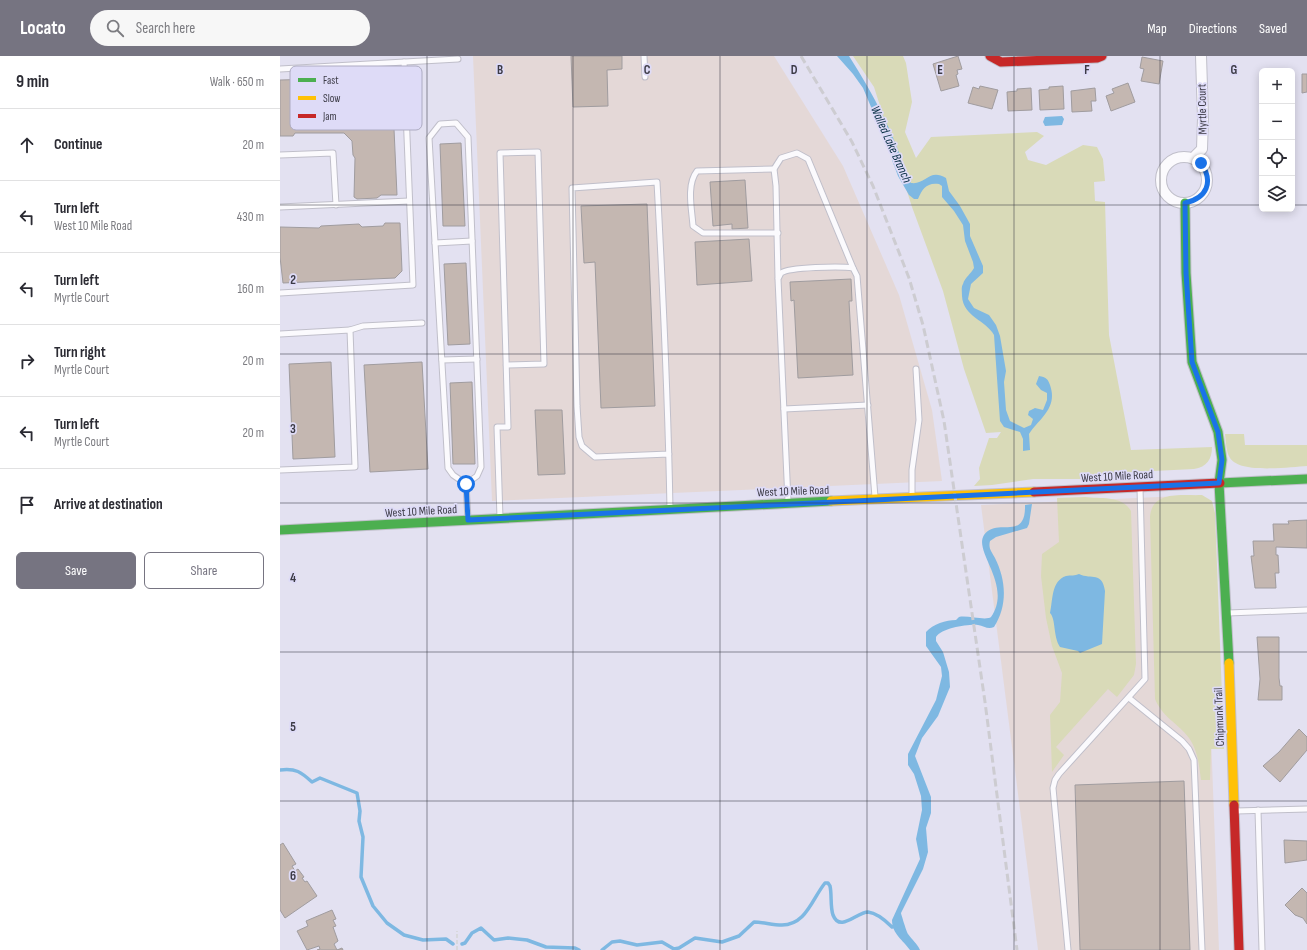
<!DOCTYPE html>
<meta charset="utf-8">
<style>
:root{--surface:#fff;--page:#f7f7f7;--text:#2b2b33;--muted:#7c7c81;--line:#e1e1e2;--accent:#767481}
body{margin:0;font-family:"Sofia Sans Condensed",sans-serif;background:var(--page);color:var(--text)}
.controls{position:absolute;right:12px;top:12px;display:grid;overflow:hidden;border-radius:6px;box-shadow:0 2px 10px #0003}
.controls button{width:36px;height:36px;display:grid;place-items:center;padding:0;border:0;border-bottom:1px solid var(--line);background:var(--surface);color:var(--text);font:20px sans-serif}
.stop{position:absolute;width:12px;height:12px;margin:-9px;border:3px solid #1a73e8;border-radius:50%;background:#fff}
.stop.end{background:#1a73e8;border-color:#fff;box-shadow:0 1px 4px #0008}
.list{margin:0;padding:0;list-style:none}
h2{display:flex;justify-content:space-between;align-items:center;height:52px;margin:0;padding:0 16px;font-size:17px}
h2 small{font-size:13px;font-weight:400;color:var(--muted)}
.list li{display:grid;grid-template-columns:26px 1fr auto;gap:12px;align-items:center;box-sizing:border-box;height:72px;padding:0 16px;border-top:1px solid var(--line)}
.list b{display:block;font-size:15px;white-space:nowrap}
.list p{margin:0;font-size:13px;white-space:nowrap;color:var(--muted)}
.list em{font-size:13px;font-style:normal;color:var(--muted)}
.actions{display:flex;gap:8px;padding:12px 16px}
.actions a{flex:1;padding:9px 0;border:1px solid var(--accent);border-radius:6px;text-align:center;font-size:14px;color:var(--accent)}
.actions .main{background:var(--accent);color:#fff}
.icon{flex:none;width:22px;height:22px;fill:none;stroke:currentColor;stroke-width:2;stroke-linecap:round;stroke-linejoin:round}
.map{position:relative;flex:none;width:1027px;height:894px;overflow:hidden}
header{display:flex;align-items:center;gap:24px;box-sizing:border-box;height:56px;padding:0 20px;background:var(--accent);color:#fff}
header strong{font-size:19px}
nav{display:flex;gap:22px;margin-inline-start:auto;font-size:14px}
.search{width:280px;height:36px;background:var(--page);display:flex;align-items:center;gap:10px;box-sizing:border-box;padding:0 14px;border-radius:22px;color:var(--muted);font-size:15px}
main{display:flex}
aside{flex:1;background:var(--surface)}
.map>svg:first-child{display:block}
</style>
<header>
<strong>Locato</strong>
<div class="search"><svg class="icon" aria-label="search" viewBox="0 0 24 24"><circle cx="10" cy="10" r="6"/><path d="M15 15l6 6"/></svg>Search here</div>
<nav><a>Map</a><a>Directions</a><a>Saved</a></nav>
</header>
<main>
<aside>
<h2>9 min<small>Walk · 650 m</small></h2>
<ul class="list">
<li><svg class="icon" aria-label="ahead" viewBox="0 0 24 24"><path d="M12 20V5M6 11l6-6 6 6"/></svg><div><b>Continue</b></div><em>20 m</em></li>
<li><svg class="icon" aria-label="left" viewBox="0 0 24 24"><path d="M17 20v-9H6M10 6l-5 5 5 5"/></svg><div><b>Turn left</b><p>West 10 Mile Road</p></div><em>430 m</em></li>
<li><svg class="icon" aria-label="left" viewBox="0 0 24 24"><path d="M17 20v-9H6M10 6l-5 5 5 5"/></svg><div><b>Turn left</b><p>Myrtle Court</p></div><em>160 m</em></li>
<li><svg class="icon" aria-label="right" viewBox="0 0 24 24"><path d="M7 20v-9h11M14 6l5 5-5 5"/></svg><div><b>Turn right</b><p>Myrtle Court</p></div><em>20 m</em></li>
<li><svg class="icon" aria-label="left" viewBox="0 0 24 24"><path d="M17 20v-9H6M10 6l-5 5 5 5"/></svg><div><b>Turn left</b><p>Myrtle Court</p></div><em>20 m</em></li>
<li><svg class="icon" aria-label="arrive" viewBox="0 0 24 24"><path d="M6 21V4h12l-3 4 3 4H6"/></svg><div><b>Arrive at destination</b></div></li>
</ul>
<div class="actions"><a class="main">Save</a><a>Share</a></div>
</aside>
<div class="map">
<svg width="1027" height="894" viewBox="0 0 1027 894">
<rect width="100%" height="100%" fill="#e3e1f1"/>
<g fill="#e4d8d7">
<polygon points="193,0 494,0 563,110 619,239 652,354 662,425 212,445"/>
<polygon points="922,439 939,894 758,894 701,449"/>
</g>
<g fill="#d9dab8">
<path d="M573,0H623L626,7L632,46L625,76L636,102L651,81L757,76L764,80L745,96L748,104L766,109L803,89L817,91L823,103L825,125L814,126L815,145L825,146L829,279L851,394L932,391C932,403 927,411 914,413L833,417L805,423H753L712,429L694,430L700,423L699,412L709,382H717L721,376L706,377L684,313L663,235L632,151L594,31Z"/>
<path d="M945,378H964L965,389H1027V410C1009,411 960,418 950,402C946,396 946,385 945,378Z"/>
<path d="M922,439L932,445L935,457L944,693H931L930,724H921C919,709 918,695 909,682C898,667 883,662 875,643L870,461C872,434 902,440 922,439Z"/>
<path d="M805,441C820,443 842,439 851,455L856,608L854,619L837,641L828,633L776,691L784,699L772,716L770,659L780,646L782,617L772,590L766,562L761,520L762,498L779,486L777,442Z"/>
</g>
<g fill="#7eb8e2">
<path d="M557,0H569C594,39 615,79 628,123L631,127C646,129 649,112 666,122L669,135L680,150L690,168V180L703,210V217L691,228L688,243L694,252L709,259L716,269L720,280L726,315L724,326L726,354L730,365L744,372L751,369L753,363L748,359L749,355L755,352L763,354L767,344V337L761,334L756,328L759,320C766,321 768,323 770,329C778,352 760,362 749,378L750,394L743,395V383L740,376L724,371L720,365L714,279C706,264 683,261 682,240C682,236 681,231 683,228C685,221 691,218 694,212L693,206L685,185L683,169L674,155L662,141V130L659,128C647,126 642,133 638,143H634L629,139L618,120L612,104V93L603,72L594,58L583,32L573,18Z"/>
<polygon points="782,60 784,63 782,69 765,70 763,66 765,61"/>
<path d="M752,448L749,468L747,472L716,481L710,485C708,493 712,496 715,502C726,524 728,549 714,571C708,574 704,570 698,569C688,568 662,572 656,581V585L663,596L669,616L670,631L658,660L642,682L635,700L651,741V757L646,772L648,796L643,813L621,857C621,858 627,877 628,878C632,884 637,887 640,894H630C623,884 612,878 612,864L640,803L636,783L642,754L641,740L634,718L628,709V698L656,644L662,620L661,611L646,590V576C653,568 666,564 676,564L679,561C687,559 706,565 711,561C733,529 693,496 704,479C717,461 746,486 745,449Z"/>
<path d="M799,518C812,524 822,515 825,535L822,588L800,597L798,595L780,591C773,580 776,563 770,557C773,544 771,525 786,520C791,519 795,520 799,518Z"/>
</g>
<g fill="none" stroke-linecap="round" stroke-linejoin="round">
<g stroke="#7eb8e2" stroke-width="3.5">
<path d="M0,714C16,712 21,716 32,726L40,722L77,737L80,755L79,765L83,781L81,821L93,850L107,867L124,879L143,884L166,883L173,888"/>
<polyline points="182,888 185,887 192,877 201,872 214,884 228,882 247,884 266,891 295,892 299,894"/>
<path d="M322,894L332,886L340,885L357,889L382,886L394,893L399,892L415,882L442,886L459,880L474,866C483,866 492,869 502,869C526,869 532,843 545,827H548L550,830C552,839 550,850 553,859C560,877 577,856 588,856C597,857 606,865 612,871L617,870"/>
</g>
</g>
<g fill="#c4b7b1" stroke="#a09c9f">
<polygon points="291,0 342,0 342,13 327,14 328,50 293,51"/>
<polygon points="678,0 682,13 677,14 678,18 676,19 679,30 661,35 653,8"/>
<polygon points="862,1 883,5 879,28 861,25 864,13 860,12"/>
<polygon points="1022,18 1027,18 1027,36 1022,37"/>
<polygon points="73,22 74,30 112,29 117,139 101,139 97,142 77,143 74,141 75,102 73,99 72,85 64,77 15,77 13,80 0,80 0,24"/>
<polygon points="848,27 855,46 831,55 826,40 834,37 832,33"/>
<polygon points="700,30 718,34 712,53 688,47 693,31 699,33"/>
<polygon points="783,30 784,53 760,54 759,34 769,33 769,31"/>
<polygon points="751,32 752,54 728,55 727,36 737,35 737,33"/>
<polygon points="815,32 816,45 811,45 812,55 792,56 791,35"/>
<polygon points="181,87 185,170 163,170 160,88"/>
<polygon points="465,124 468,172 452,173 452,168 433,170 430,126"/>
<polygon points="367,148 375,350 321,352 315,206 304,207 301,150"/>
<polygon points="105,167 120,167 122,215 115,222 3,227 0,201 0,171 39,172 41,170 79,168 82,171 103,170"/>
<polygon points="469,183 472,225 417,229 415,186"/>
<polygon points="186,207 190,288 168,289 164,208"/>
<polygon points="571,223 572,245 569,245 573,319 518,322 514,244 511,245 510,226"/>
<polygon points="51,306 55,401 13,403 9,308"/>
<polygon points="142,306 148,413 90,416 84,309"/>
<polygon points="192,326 195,408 173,408 170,327"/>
<polygon points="255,354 282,354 285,418 258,419"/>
<polygon points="1027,464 1027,492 996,491 996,499 998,499 999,517 995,517 996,532 975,532 971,500 974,500 973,485 994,485 993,468 1009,468 1008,465"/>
<polygon points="977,581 999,581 999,622 1000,630 1002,630 1002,644 978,644 980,623"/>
<polygon points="1019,673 1027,681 1027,694 1000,726 983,710 999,696"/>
<polygon points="904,725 910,894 800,894 795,729"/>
<polygon points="1004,784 1027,785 1027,804 1005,807"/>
<polygon points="3,787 16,808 12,810 15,815 18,813 24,821 22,822 25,826 27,825 37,840 5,862 0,854 0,789"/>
<polygon points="1022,832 1027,837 1027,868 1023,862 1015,859 1005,849"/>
<polygon points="52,854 56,863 53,864 56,870 53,871 58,885 54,888 57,894 62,892 63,894 37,894 40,893 39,890 27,894 17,875 28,870 26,865"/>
</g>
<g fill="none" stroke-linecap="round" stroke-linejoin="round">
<g stroke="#c0bfca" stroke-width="7">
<g id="lane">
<polyline points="364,0 365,21"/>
<polyline points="0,13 178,3"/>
<polyline points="0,99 53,97 56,149"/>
<path d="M494,113L417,115C406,129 412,154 413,170L423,177H498"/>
<polyline points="0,151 129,145"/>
<polyline points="155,187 192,185"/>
<polyline points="498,222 496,130 494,113 501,102 517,97 528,103 573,212"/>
<polyline points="0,237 133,229 124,6"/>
<polyline points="70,274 83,270 142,267"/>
<polyline points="0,278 70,274 75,411 0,414"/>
<polyline points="162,304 197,303"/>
<polyline points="504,353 588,349"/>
<path d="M389,398L315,401L302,390L299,381L297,350L292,132L377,126C383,235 388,344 390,453"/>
<polyline points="186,428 173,419 168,412 149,82 160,68 176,67 188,81 201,411 197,420 186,428 188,463"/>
<polyline points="632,439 632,414 639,364 636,313"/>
<path d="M508,445L498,223C499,221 500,219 501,217C509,211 561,210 573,212L577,220L595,441"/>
<polyline points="220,462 217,371 228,371 220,97 258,96 264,308 226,309"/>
<polyline points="948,557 1027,554"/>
<polyline points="849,642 902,685 909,693 914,704 922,894"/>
<polyline points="978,754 982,894"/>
<polyline points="956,755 1027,753"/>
<polyline points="788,894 773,732 775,724 779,718 865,623 860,432"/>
</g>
</g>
<g stroke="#c0bfca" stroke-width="12">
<g id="street">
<circle cx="904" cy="124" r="23"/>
<polyline points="913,102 922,93 923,62 921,0"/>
</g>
</g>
<g stroke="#c0bfca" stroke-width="11">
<g id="fast">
<polyline points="905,147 906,217 912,306 938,376 942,404 939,427 949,607"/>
<polyline points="940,427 1027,423"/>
<polyline points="0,474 551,445"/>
</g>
</g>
<g stroke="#c0bfca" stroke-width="11">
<g id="slow">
<polyline points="551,445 754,436"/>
<polyline points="949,607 954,749"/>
</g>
</g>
<g stroke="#c0bfca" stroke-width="11">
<g id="jam">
<polyline points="710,0 721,6 817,2 822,0"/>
<polyline points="754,436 940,427"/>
<polyline points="954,749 959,894"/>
</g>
</g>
<polyline stroke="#d8d8dc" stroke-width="2" stroke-dasharray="4 2" stroke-linecap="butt" points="177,894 177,875"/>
<use href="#lane" stroke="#fbfafd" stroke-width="5"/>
<use href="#street" stroke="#fbfafd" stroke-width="10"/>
<use href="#fast" stroke="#4caf50" stroke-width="9"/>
<use href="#slow" stroke="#ffc107" stroke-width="9"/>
<use href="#jam" stroke="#c62828" stroke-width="9"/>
<polyline stroke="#cdccd1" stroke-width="3" stroke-dasharray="8 4" stroke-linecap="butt" points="521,0 572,86 593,130 629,222 643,269 664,365 705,646 737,894"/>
</g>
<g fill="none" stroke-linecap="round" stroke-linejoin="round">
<path stroke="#1a73e8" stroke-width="5" d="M186,428L188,464L939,427L942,404L938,376L912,306L906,217L905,147C927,142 934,126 921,107"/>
</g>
<path fill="none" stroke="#3b3a45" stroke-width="1" stroke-opacity="0.55" d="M147,0V894M293,0V894M440,0V894M587,0V894M734,0V894M880,0V894M0,149H982M1012,149H1027M0,298H1027M0,447H1027M0,596H1027M0,745H1027"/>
<g text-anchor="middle" stroke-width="3.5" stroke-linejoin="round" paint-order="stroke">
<g font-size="12" fill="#3b3a45" stroke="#dedbf7">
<text transform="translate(922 53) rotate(-91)" y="4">Myrtle Court</text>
<text transform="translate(837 420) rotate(-3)" y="4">West 10 Mile Road</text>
<text transform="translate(513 435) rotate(-2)" y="4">West 10 Mile Road</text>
<text transform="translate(141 455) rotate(-3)" y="4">West 10 Mile Road</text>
<text transform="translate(939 661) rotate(-92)" y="4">Chipmunk Trail</text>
</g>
<g font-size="13" font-style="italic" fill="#072e43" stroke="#dedbf7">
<text transform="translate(612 88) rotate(66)" y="5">Walled Lake Branch</text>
</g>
</g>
<rect x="10" y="10" width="132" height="64" rx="6" fill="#dedbf7" stroke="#adabc2" stroke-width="1"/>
<rect x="18" y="22" width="18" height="4" fill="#4caf50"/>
<rect x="18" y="40" width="18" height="4" fill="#ffc107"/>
<rect x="18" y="58" width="18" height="4" fill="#c62828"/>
<g font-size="11" fill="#3b3a45">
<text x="43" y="28">Fast</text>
<text x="43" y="46">Slow</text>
<text x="43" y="64">Jam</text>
</g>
<g font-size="13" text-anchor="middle" font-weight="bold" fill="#3b3a45" stroke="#dedbf7" stroke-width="3.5" stroke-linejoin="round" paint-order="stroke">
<text x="220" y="18">B</text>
<text x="367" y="18">C</text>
<text x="514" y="18">D</text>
<text x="660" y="18">E</text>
<text x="807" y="18">F</text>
<text x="954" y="18">G</text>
<text x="13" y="228">2</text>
<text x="13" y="377">3</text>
<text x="13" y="526">4</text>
<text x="13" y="675">5</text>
<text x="13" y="824">6</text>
</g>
</svg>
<div class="controls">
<button>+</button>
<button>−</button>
<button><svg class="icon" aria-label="locate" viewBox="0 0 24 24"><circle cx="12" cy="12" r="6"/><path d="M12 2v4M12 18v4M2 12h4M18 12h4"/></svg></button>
<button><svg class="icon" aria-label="layers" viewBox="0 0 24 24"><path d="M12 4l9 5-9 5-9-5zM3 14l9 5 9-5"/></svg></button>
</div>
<div class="stop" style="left:186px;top:428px"></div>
<div class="stop end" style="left:921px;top:107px"></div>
</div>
</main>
